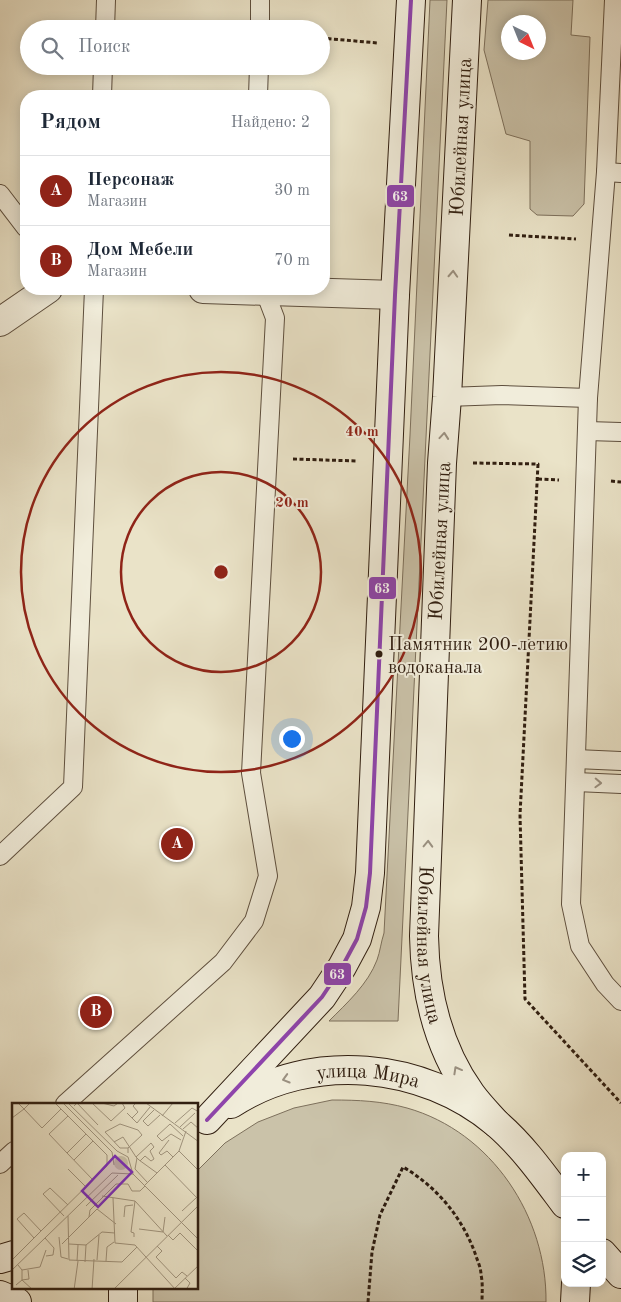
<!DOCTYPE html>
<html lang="ru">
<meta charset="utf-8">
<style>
:root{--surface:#fff;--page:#f2f2f3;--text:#1f2937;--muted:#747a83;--line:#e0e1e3;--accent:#8f2418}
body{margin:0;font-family:"Old Standard TT",serif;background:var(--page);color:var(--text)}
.controls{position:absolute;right:15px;bottom:15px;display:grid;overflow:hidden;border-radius:10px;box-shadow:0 2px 12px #0003}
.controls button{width:45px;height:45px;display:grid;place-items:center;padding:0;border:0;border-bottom:1px solid var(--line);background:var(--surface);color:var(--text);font:25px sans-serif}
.compass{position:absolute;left:501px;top:15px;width:45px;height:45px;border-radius:50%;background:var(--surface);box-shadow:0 2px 12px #0003;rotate:137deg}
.you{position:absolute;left:291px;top:738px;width:18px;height:18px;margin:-12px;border:4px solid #fff;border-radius:50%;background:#1a73e8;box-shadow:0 0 0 8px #1a73e833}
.badge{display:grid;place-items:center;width:32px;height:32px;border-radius:50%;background:var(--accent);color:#fff;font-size:16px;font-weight:700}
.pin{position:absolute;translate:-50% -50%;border:2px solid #fff;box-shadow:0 1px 5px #0006}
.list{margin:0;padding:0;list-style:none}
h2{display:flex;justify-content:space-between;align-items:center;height:65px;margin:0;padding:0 20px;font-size:21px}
h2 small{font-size:16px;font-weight:400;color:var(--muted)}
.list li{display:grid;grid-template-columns:32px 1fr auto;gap:15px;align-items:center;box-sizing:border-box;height:70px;padding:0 20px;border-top:1px solid var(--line)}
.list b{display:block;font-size:19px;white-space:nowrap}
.list p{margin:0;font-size:16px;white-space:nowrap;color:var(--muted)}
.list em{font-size:16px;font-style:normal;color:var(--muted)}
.icon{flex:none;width:28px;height:28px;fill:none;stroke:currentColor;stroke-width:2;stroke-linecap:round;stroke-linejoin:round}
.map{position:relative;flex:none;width:621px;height:1302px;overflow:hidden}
.search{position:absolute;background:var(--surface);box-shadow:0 2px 12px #0003;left:20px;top:20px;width:310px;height:55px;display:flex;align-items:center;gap:12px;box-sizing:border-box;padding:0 18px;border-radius:28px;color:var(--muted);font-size:19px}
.panel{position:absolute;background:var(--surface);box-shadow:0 2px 12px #0003;left:20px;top:90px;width:310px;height:205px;border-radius:20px}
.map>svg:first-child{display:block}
</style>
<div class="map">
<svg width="621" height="1302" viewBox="0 0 621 1302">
<rect width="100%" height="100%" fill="#eae3c8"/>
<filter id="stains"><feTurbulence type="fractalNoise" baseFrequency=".004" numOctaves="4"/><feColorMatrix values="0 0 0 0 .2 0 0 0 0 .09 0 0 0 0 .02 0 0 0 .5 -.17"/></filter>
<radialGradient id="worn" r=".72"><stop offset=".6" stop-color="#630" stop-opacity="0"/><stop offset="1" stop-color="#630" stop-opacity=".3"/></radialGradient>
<g fill="#cac2a9" stroke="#7d705c" fill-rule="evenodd">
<path d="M430,0H447L398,1021H329C347,1003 368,984 377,960C380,952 381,942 384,933L410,435Z"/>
<path d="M488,0H573L571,35L590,37L584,204L573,216L537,215L530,209V141L506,134L484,50ZM508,22H538V52H508Z"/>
<path d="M332,1100C358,1100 382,1101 407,1108C492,1132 547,1217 546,1302H153V1288H198V1170L225,1143L258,1122L294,1108Z"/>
</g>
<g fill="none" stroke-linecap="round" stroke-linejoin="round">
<g stroke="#5e4f3e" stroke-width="20">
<g id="lane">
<polyline points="614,0 606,172 588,398 571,904 580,946 605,984 621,1001"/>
<polyline points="105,29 106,0"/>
<polyline points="260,29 260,0"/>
<polyline points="102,96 103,66"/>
<polyline points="258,96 259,66"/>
<polyline points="606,172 621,173"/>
<polyline points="0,194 26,228"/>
<polyline points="447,397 502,395 588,398"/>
<polyline points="587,431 621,432"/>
<polyline points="576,759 621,761"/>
<polyline points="576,782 621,784"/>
<polyline points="0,856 73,787 94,289"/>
<polyline points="65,1104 223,962 254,921 268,876 251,773 275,318 264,289"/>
<polyline points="0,1164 14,1151"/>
</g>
</g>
<g stroke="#5e4f3e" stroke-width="30">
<g id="street">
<polyline points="203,289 395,295"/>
<polyline points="0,322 48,289"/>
</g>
</g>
<g stroke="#301e10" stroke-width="30">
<g id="secondary">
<path id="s1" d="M467,0L447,397L442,463L424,936C425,992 438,1048 471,1094C479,1105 488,1114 496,1123"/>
<path id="s2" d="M231,1104C312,1051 423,1062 496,1123C523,1146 544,1176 565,1204"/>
<polyline points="207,1120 322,997 342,967 357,939 366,907 370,873 395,295 411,0"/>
<polyline points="602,1253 621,1274"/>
<polyline points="0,1259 14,1255"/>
<polyline points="0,1295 17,1302"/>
<polyline points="123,1302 123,1288"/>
<polyline points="575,1302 576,1283"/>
</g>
</g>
<g stroke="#301e10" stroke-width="3" stroke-dasharray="4 2.5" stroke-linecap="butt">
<polyline points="321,38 378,43"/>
<polyline points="509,235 576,239"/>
<polyline points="293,459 357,461"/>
<polyline points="473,463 538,464 520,815 525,999 621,1103"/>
<polyline points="538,479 559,480"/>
<polyline points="611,481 621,482"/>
<path d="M368,1302L372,1252L380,1215L403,1167C437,1187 463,1218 476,1256C478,1262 481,1268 481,1275C483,1283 482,1293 482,1302"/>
</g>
<use href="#lane" stroke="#f1eddb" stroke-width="18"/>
<use href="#street" stroke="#f1eddb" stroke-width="28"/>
<use href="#secondary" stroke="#f1eddb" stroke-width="28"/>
<g stroke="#f1eddb" stroke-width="8">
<polyline id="bus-1" points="207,1120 322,997 342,967 357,939 366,907 370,873 395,295 411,0"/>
</g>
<use href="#bus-1" stroke="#8e44ad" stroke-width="4"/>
</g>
<defs><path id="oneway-chevron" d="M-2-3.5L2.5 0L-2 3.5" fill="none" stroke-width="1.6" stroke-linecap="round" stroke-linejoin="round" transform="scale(1.25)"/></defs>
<g stroke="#9a9080">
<use href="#oneway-chevron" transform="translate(453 274) rotate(-87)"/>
<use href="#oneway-chevron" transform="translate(444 436) rotate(-85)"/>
<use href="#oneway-chevron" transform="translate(598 783) rotate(2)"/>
<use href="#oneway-chevron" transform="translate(428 844) rotate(-88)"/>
<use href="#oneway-chevron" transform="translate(457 1070) rotate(-119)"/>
<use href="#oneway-chevron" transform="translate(286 1079) rotate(164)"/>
</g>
<g fill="none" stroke="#8f2418" stroke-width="2.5">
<circle cx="221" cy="572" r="100"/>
<circle cx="221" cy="572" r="200"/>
</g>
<circle fill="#301e10" stroke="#f1eddb" stroke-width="2" cx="379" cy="654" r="4.5"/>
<g text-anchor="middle" stroke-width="4" stroke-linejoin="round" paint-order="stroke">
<g font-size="19" fill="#301e10" stroke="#f1eddb" text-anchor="start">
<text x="388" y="650">Памятник 200-летию<tspan x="388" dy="23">водоканала</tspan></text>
</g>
<g font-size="20" fill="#301e10" stroke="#f1eddb">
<text transform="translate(460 137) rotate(-87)" y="7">Юбилейная улица</text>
<text transform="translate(439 541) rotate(-87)" y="7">Юбилейная улица</text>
<text dy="7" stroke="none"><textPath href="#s1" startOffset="946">Юбилейная улица</textPath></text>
<text dy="7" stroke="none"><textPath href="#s2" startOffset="144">улица Мира</textPath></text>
</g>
</g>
<g transform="translate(12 1103)">
<rect width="186" height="186" fill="#eae3c8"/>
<path d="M102 60a7 7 0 1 1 14 0a7 7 0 1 1-14 0Z" fill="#cac2a9"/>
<path fill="none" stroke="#a0947e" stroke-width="1" d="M6,0L12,6L18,0M51,0L100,49L102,62M56,0L105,48L116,54L121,71L187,137M80,0L99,18L113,5L110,0M90,0L102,3L106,0M134,0L187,39M62,3L65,0L86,22M49,6L74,31L55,50L37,31L56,13M142,7L131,18L136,23L148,12M115,10L125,20L138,4M150,13L161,0M0,15L12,6L30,25L49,6L43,0M120,15L126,9L121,3L124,0M163,20L180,5L187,9M168,24L183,10M171,26L179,19L187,26M157,37L147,50L149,52L155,48L161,54M169,37L159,31L150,38L145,33L158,21L171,33M102,39L111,34L124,54M116,45H108L93,29L108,21L126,27L130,32L116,45V50M167,48L187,68M55,50L81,77M125,55L123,66L135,79M62,57L81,38M128,58L133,53L139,58L142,56L138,48L142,44L139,40L124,54L127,57L145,70M153,62L187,97M56,66L74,84M133,82L167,48L174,28M90,93L123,98L155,133M101,95L103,140L123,142L164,187M74,103L106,72M170,108L184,95M52,113L31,91L38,85L56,102M56,113L57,157L110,159L125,144M77,114L78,107L104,81H116L120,88H128L133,83M112,114L113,103L121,102M127,126L151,129L153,114M156,132L161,137L168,130L187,149M47,134L49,154L56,156M122,134V130L119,129L123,98M22,135L5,116L12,110L29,128L95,63V52L74,31M33,135L42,145L41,152L34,153M50,141L85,106L104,121M57,141L74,142L73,159M74,142L90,129L103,130M145,143L150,148L144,154L164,175L170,169L175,173M0,157L29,128M85,157L87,132M65,158L66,142M94,158L95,144L102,139M6,162L10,167L28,164L34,147M0,167L100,70L121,71M10,167V177L17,176L16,167M173,175L178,180L174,187M4,182L10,177L21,187M162,186L187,162M62,187L66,158M80,187L82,156M101,187L187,102"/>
<path fill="#7b2cbf" fill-opacity="0.15" stroke="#7b2cbf" stroke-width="2.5" d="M103,53L120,69L86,104L70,88Z"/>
<rect width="186" height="186" fill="none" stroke="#301e10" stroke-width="2.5"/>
</g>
<circle cx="221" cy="572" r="8" fill="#8f2418" stroke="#f1eddb" stroke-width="2.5"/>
<g font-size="15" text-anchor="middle" font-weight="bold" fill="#8f2418" stroke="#f1eddb" stroke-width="4" stroke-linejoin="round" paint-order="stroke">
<text x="362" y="436">40 m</text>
<text x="292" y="507">20 m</text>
</g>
<g stroke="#f1eddb" stroke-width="2">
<rect x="386" y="184" width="29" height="24" rx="5" fill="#8e44ad"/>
<rect x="368" y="576" width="29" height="24" rx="5" fill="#8e44ad"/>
<rect x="323" y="962" width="29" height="24" rx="5" fill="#8e44ad"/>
</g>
<g font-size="14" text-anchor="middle" font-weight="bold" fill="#fff">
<text x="400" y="201">63</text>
<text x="382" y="593">63</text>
<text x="337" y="979">63</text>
</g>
<rect width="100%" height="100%" filter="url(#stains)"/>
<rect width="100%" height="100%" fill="url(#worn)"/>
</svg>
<div class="controls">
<button>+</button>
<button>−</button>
<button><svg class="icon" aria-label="layers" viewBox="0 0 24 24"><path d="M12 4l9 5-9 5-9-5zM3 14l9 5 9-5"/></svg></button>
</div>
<svg class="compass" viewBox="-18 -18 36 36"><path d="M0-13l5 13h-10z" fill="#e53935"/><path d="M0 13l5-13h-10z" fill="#747a83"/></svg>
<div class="you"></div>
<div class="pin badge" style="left:177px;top:844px">A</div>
<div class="pin badge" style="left:96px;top:1012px">B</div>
<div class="search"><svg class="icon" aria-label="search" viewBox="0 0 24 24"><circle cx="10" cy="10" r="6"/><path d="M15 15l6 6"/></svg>Поиск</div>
<section class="panel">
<h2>Рядом<small>Найдено: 2</small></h2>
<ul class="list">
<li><span class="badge">A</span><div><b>Персонаж</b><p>Магазин</p></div><em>30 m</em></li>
<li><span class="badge">B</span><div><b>Дом Мебели</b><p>Магазин</p></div><em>70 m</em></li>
</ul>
</section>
</div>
